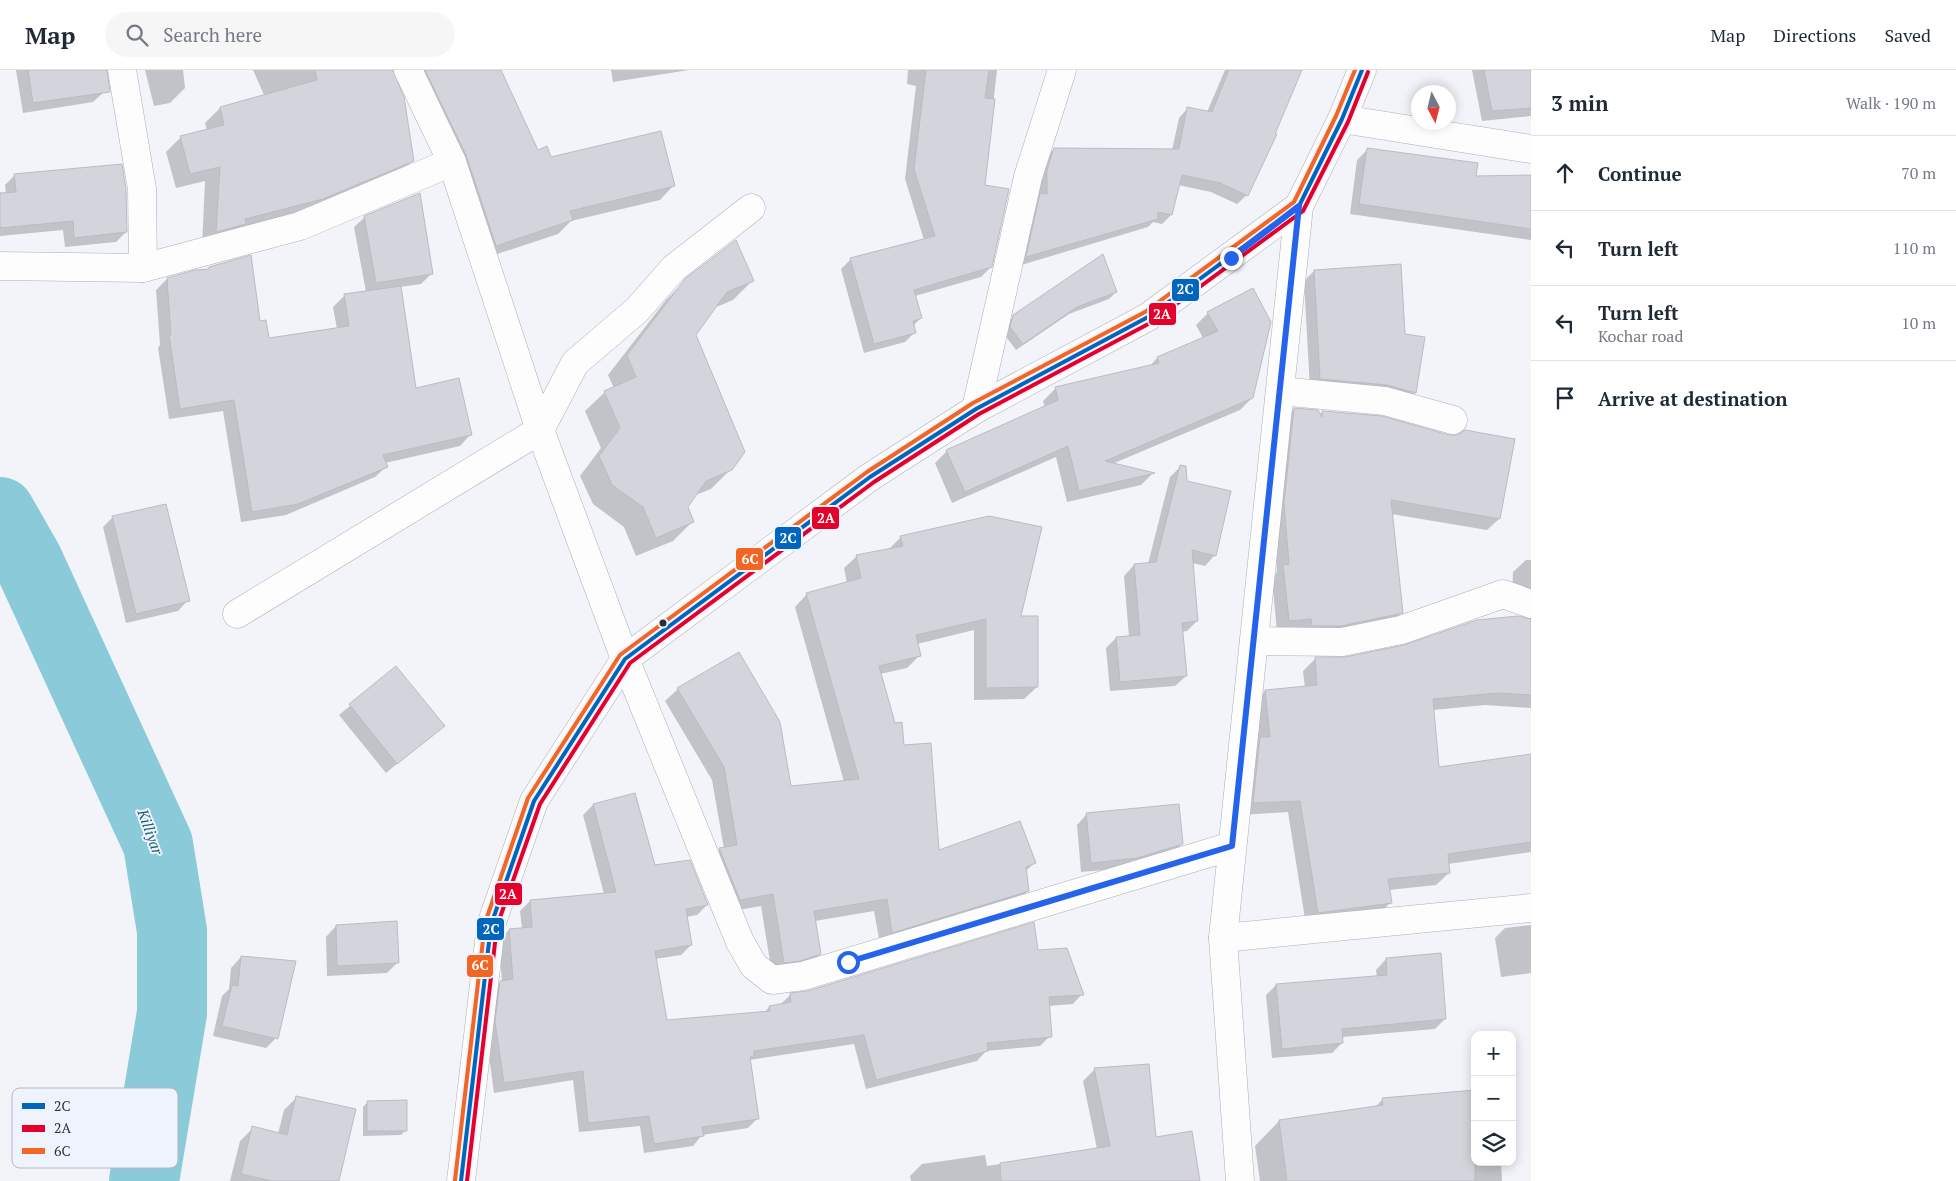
<!DOCTYPE html>
<meta charset="utf-8">
<style>
:root{--surface:#fff;--page:#f6f6f7;--text:#1f2937;--muted:#747a83;--line:#e0e1e3}
body{margin:0;font-family:"PT Serif",serif;background:var(--page);color:var(--text)}
.controls{position:absolute;right:15px;bottom:15px;display:grid;overflow:hidden;border-radius:10px;box-shadow:0 2px 12px #0003}
.controls button{width:45px;height:45px;display:grid;place-items:center;padding:0;border:0;border-bottom:1px solid var(--line);background:var(--surface);color:var(--text);font:25px sans-serif}
.compass{position:absolute;left:1411px;top:15px;width:45px;height:45px;border-radius:50%;background:var(--surface);box-shadow:0 2px 12px #0003;rotate:173deg}
.stop{position:absolute;width:15px;height:15px;margin:-11px;border:4px solid #2563eb;border-radius:50%;background:#fff}
.stop.end{background:#2563eb;border-color:#fff;box-shadow:0 1px 5px #0008}
.list{margin:0;padding:0;list-style:none}
h2{display:flex;justify-content:space-between;align-items:center;height:65px;margin:0;padding:0 20px;font-size:21px}
h2 small{font-size:16px;font-weight:400;color:var(--muted)}
.list li{display:grid;grid-template-columns:32px 1fr auto;gap:15px;align-items:center;box-sizing:border-box;height:75px;padding:0 20px;border-top:1px solid var(--line)}
.list b{display:block;font-size:19px;white-space:nowrap}
.list p{margin:0;font-size:16px;white-space:nowrap;color:var(--muted)}
.list em{font-size:16px;font-style:normal;color:var(--muted)}
.icon{flex:none;width:28px;height:28px;fill:none;stroke:currentColor;stroke-width:2;stroke-linecap:round;stroke-linejoin:round}
.map{position:relative;flex:none;width:1531px;height:1111px;overflow:hidden}
header{display:flex;align-items:center;gap:30px;box-sizing:border-box;height:70px;padding:0 25px;background:var(--surface);border-bottom:1px solid var(--line)}
header strong{font-size:24px}
nav{display:flex;gap:28px;margin-inline-start:auto;font-size:18px}
.search{width:350px;height:45px;background:var(--page);display:flex;align-items:center;gap:12px;box-sizing:border-box;padding:0 18px;border-radius:28px;color:var(--muted);font-size:19px}
main{display:flex}
aside{flex:1;background:var(--surface)}
.map>svg:first-child{display:block}
</style>
<header>
<strong>Map</strong>
<div class="search"><svg class="icon" aria-label="search" viewBox="0 0 24 24"><circle cx="10" cy="10" r="6"/><path d="M15 15l6 6"/></svg>Search here</div>
<nav><a>Map</a><a>Directions</a><a>Saved</a></nav>
</header>
<main>
<div class="map">
<svg width="1531" height="1111" viewBox="0 0 1531 1111">
<rect width="100%" height="100%" fill="#f2f4fa"/>
<g fill="#0003">
<polygon points="16,0 101,0 104,22 93,32 23,43"/>
<polygon points="145,0 183,0 185,18 170,33 154,36"/>
<polygon points="253,0 379,0 413,90 398,105 307,144 202,176 205,111 176,118 166,82 181,67 207,61 205,53 220,38 265,27"/>
<polygon points="417,0 475,0 537,81 550,88 673,116 660,130 571,151 558,164 482,189"/>
<polygon points="611,0 689,0 613,12"/>
<polygon points="908,0 997,0 984,116 991,197 981,207 915,226 921,248 913,256 915,262 905,272 864,283 841,199 851,189 924,170 905,109 916,16 907,14"/>
<polygon points="1225,0 1287,0 1247,125 1237,134 1211,122 1178,115 1171,145 1162,154 1153,152 1148,157 1018,196 1032,133 1038,127 1038,110 1045,88 1054,79 1172,80 1179,48 1188,38 1207,42"/>
<polygon points="1472,0 1531,0 1531,46 1482,51"/>
<polygon points="1368,79 1475,107 1531,106 1531,170 1350,144 1357,90"/>
<polygon points="15,105 126,162 116,172 65,177 63,160 0,166 0,124 6,124 5,115"/>
<polygon points="365,147 432,203 421,214 400,217 415,319 471,364 460,376 385,393 387,396 375,407 286,445 241,452 223,341 169,349 158,278 160,275 156,220 167,209 207,201 210,198 259,252 268,269 337,259 333,237 344,226 366,222 354,157"/>
<polygon points="1314,201 1404,265 1423,268 1415,323 1404,333 1310,319 1304,211"/>
<polygon points="686,210 752,211 733,230 714,238 694,265 731,399 711,419 693,426 686,436 692,452 673,471 636,486 624,457 593,434 580,406 601,378 585,341 605,322 614,318 608,305 666,230"/>
<polygon points="1253,220 1252,328 1240,340 1112,394 1152,404 1141,415 1067,432 1056,387 952,433 935,393 947,381 1045,338 1043,331 1056,318 1150,296 1157,288 1203,268 1196,255 1208,243"/>
<polygon points="1116,222 1109,229 1069,244 1016,280 1004,264 1007,253 1014,246"/>
<polygon points="1294,339 1319,345 1322,342 1499,449 1487,460 1391,444 1402,542 1390,554 1328,568 1277,562 1272,508 1277,502 1273,445 1282,351"/>
<polygon points="1180,397 1215,485 1205,496 1192,493 1197,551 1187,561 1181,562 1186,606 1175,616 1110,621 1106,578 1116,568 1129,567 1124,506 1134,495 1148,494 1170,407"/>
<polygon points="113,447 188,530 178,541 126,553 103,457"/>
<polygon points="901,467 1019,547 1037,617 1024,629 974,630 974,560 917,574 919,586 907,598 880,604 894,654 938,781 1034,793 1025,802 1028,821 1016,833 880,874 874,841 815,851 820,884 808,896 772,904 761,836 727,842 707,792 719,780 724,779 712,710 665,631 678,619 739,583 790,717 844,712 795,537 807,524 847,513 844,498 857,486 888,480"/>
<polygon points="1526,490 1531,490 1531,537 1512,527 1513,502"/>
<polygon points="1531,550 1531,638 1485,635 1433,640 1438,698 1531,686 1531,782 1448,794 1449,803 1436,815 1389,820 1391,832 1378,845 1306,855 1288,742 1241,745 1253,634 1265,621 1305,618 1303,601 1315,589 1345,589"/>
<polygon points="396,598 443,655 386,703 339,645"/>
<polygon points="634,725 654,797 707,835 697,845 686,847 691,875 681,885 655,889 666,951 764,943 769,937 780,935 790,925 1037,881 1082,924 1073,934 1048,936 1050,966 1040,976 986,981 977,991 866,1019 854,974 749,990 758,1048 748,1058 702,1065 693,1076 644,1083 640,1056 579,1062 573,1010 494,1023 486,963 491,922 502,912 499,870 509,860 522,859 520,841 530,831 604,824 583,745 593,735"/>
<polygon points="1087,744 1182,774 1171,784 1126,798 1081,802 1077,755"/>
<polygon points="1531,855 1531,903 1501,907 1495,868 1505,858"/>
<polygon points="336,856 398,892 387,903 327,906 326,867"/>
<polygon points="241,887 276,968 266,978 213,966 222,926 229,919 231,898"/>
<polygon points="1386,889 1445,949 1435,959 1342,967 1342,973 1332,983 1272,988 1266,925 1276,915 1377,907 1376,900"/>
<polygon points="1095,999 1155,1069 1199,1111 911,1111 910,1106 922,1094 985,1085 987,1096 1097,1079 1083,1011"/>
<polygon points="297,1027 338,1111 230,1111 240,1071 253,1058 278,1064 284,1040"/>
<polygon points="1383,1029 1475,1092 1501,1092 1502,1111 1260,1111 1255,1076 1279,1051 1374,1038"/>
<polygon points="368,1032 406,1060 401,1065 363,1066 363,1037"/>
</g>
<g fill="none" stroke-linecap="round" stroke-linejoin="round">
<polyline stroke="#8bcad8" stroke-width="70" points="0,442 28,491 158,774 172,861 172,943 144,1111"/>
</g>
<g fill="#d4d4dc" stroke="#bcbbc3">
<polygon points="28,0 107,0 110,22 33,33"/>
<polygon points="315,0 393,0 404,27 414,91 323,129 245,149 246,154 216,162 220,97 190,104 180,66 224,55 220,37 317,10"/>
<polygon points="425,0 501,0 538,80 547,76 551,87 661,61 675,116 570,141 573,150 496,176 466,85"/>
<polygon points="926,0 989,0 985,28 995,29 985,115 1009,119 992,197 914,220 922,248 913,251 916,263 874,274 850,188 935,166 914,99"/>
<polygon points="1229,0 1302,0 1275,64 1277,64 1248,126 1220,113 1182,105 1172,145 1158,142 1158,149 1026,187 1040,123 1047,124 1047,100 1054,78 1179,79 1187,37 1212,42"/>
<polygon points="1484,0 1531,0 1531,38 1492,41"/>
<polygon points="1367,78 1478,93 1476,106 1531,105 1531,159 1359,134"/>
<polygon points="122,94 126,120 127,162 74,168 73,151 0,158 0,123 16,122 14,104"/>
<polygon points="420,123 433,204 376,213 364,146"/>
<polygon points="736,170 754,211 727,222 696,265 745,382 732,400 706,411 688,437 694,452 656,468 643,437 612,415 599,386 620,358 604,321 636,307 627,285 685,209"/>
<polygon points="1103,184 1117,222 1077,237 1023,274 1010,257 1013,245"/>
<polygon points="251,185 260,251 266,250 269,268 349,256 344,224 401,216 416,318 459,308 472,365 383,385 388,397 298,434 252,442 234,330 180,339 169,265 171,265 167,208 195,200 209,199 209,197"/>
<polygon points="1401,194 1405,264 1425,267 1416,323 1387,315 1320,309 1314,200"/>
<polygon points="1253,218 1271,252 1253,328 1105,391 1155,403 1079,421 1068,376 965,422 946,380 1058,330 1055,317 1159,293 1157,287 1218,261 1207,242"/>
<polygon points="1294,338 1318,340 1322,347 1322,341 1382,346 1449,365 1457,365 1465,360 1515,369 1500,449 1391,430 1403,543 1341,556 1312,556 1311,549 1289,551 1283,495 1289,494 1284,433"/>
<polygon points="1180,395 1186,396 1187,411 1231,421 1216,486 1192,480 1198,551 1182,553 1187,606 1120,612 1116,567 1140,565 1134,494 1156,492"/>
<polygon points="166,434 190,531 136,544 112,446"/>
<polygon points="989,446 1042,457 1021,546 1038,546 1038,617 986,618 986,549 916,565 921,586 879,596 895,653 902,652 904,675 931,673 939,780 1020,751 1036,793 1026,797 1029,821 892,863 887,829 814,841 821,884 800,891 784,893 773,824 740,830 719,778 737,775 724,697 677,618 739,582 780,652 791,716 859,709 806,523 861,508 856,485 903,476 900,466"/>
<polygon points="1518,546 1531,549 1531,625 1498,623 1433,629 1439,697 1531,684 1531,772 1448,784 1450,803 1388,809 1392,833 1318,843 1300,731 1253,733 1260,667 1270,667 1265,620 1317,615 1315,587 1345,587 1404,575 1477,550"/>
<polygon points="396,596 445,656 397,694 349,634"/>
<polygon points="635,723 655,795 690,790 708,835 686,839 692,875 655,881 667,950 770,941 769,936 791,932 790,923 808,921 1034,852 1038,880 1067,878 1084,925 1049,927 1052,967 987,973 988,981 876,1010 864,965 754,981 754,987 750,987 759,1049 702,1057 704,1066 654,1074 649,1046 588,1053 583,1001 504,1013 495,952 500,911 513,909 509,859 532,857 530,830 616,822 593,734"/>
<polygon points="1179,734 1183,774 1137,788 1091,793 1086,743"/>
<polygon points="397,851 399,893 337,896 336,855"/>
<polygon points="1441,883 1446,949 1342,959 1343,973 1282,979 1276,914 1387,905 1386,888"/>
<polygon points="241,886 296,891 278,969 222,956 232,915 238,916"/>
<polygon points="1149,994 1156,1067 1192,1061 1200,1111 1001,1111 1000,1093 1110,1076 1094,998"/>
<polygon points="1475,1020 1475,1111 1287,1111 1279,1050 1383,1035 1382,1028"/>
<polygon points="296,1026 356,1039 339,1111 272,1111 241,1104 252,1056 287,1065"/>
<polygon points="407,1030 407,1061 367,1061 367,1031"/>
</g>
<g fill="none" stroke-linecap="round" stroke-linejoin="round">
<g stroke="#adafb6" stroke-width="29">
<g id="minor">
<polyline points="122,0 142,119 143,198"/>
<polyline points="408,0 452,92 540,360 625,589 740,872 754,896 772,910 803,906 1232,776"/>
<polyline points="1342,49 1531,79"/>
<polyline points="0,196 143,198 300,156 452,92"/>
<polyline points="1280,321 1385,331 1453,350"/>
<polyline points="976,339 1028,107 1062,0"/>
<polyline points="237,544 540,360 575,293 637,240 674,198 751,138"/>
<polyline points="1254,571 1342,572 1401,560 1503,524 1531,534"/>
<polyline points="1223,868 1531,838"/>
<polyline points="461,1111 491,855 534,731 625,589 870,407 976,339 1148,247 1299,136 1342,49 1362,0"/>
<polyline points="1240,1111 1223,868 1299,136"/>
</g>
</g>
<use href="#minor" stroke="#fdfdfe" stroke-width="28"/>
<g stroke="#eff3fe" stroke-width="8">
<polyline id="bus-1" points="461,1111 491,855 534,731 625,589 870,407 976,339 1148,247 1299,136 1342,49 1362,0"/>
</g>
<g stroke="#eff3fe" stroke-width="8">
<polyline id="bus-2" points="467,1111 497,856 540,734 630,593 874,412 979,344 1152,252 1303,141 1348,52 1368,2"/>
</g>
<g stroke="#eff3fe" stroke-width="8">
<polyline id="bus-3" points="455,1110 485,853 528,728 620,585 867,402 973,333 1145,242 1294,132 1336,46 1355,0"/>
</g>
<use href="#bus-1" stroke="#0065bd" stroke-width="4"/>
<use href="#bus-2" stroke="#e4002b" stroke-width="4"/>
<use href="#bus-3" stroke="#f26522" stroke-width="4"/>
</g>
<g fill="none" stroke-linecap="round" stroke-linejoin="round">
<polyline stroke="#2563eb" stroke-width="6" points="848,892 1232,776 1299,136 1231,188"/>
</g>
<circle fill="#2b2f39" stroke="#eff3fe" stroke-width="2" cx="663" cy="553" r="4.5"/>
<g text-anchor="middle" stroke-width="4" stroke-linejoin="round" paint-order="stroke">
<g font-size="15" font-style="italic" fill="#17606d" stroke="#eff3fe">
<text transform="translate(150 762) rotate(70)" y="5">Killiyar</text>
</g>
</g>
<rect x="12" y="1018" width="166" height="80" rx="8" fill="#eff3fe" stroke="#b4b8c3" stroke-width="1"/>
<rect x="22" y="1033" width="23" height="6" fill="#0065bd"/>
<rect x="22" y="1055" width="23" height="7" fill="#e4002b"/>
<rect x="22" y="1078" width="23" height="6" fill="#f26522"/>
<g font-size="14" fill="#2b2f39">
<text x="54" y="1041">2C</text>
<text x="54" y="1063">2A</text>
<text x="54" y="1086">6C</text>
</g>
<g stroke="#eff3fe" stroke-width="2">
<rect x="1171" y="208" width="29" height="24" rx="5" fill="#0065bd"/>
<rect x="1148" y="232" width="29" height="24" rx="5" fill="#e4002b"/>
<rect x="811" y="436" width="29" height="24" rx="5" fill="#e4002b"/>
<rect x="774" y="456" width="28" height="24" rx="5" fill="#0065bd"/>
<rect x="735" y="477" width="29" height="24" rx="5" fill="#f26522"/>
<rect x="494" y="812" width="29" height="24" rx="5" fill="#e4002b"/>
<rect x="476" y="847" width="29" height="24" rx="5" fill="#0065bd"/>
<rect x="466" y="884" width="28" height="24" rx="5" fill="#f26522"/>
</g>
<g font-size="14" text-anchor="middle" font-weight="bold" fill="#fff">
<text x="1185" y="224">2C</text>
<text x="1162" y="249">2A</text>
<text x="826" y="453">2A</text>
<text x="788" y="473">2C</text>
<text x="750" y="494">6C</text>
<text x="508" y="829">2A</text>
<text x="491" y="864">2C</text>
<text x="480" y="900">6C</text>
</g>
</svg>
<div class="controls">
<button>+</button>
<button>−</button>
<button><svg class="icon" aria-label="layers" viewBox="0 0 24 24"><path d="M12 4l9 5-9 5-9-5zM3 14l9 5 9-5"/></svg></button>
</div>
<svg class="compass" viewBox="-18 -18 36 36"><path d="M0-13l5 13h-10z" fill="#e53935"/><path d="M0 13l5-13h-10z" fill="#747a83"/></svg>
<div class="stop" style="left:848px;top:892px"></div>
<div class="stop end" style="left:1231px;top:188px"></div>
</div>
<aside>
<h2>3 min<small>Walk · 190 m</small></h2>
<ul class="list">
<li><svg class="icon" aria-label="ahead" viewBox="0 0 24 24"><path d="M12 20V5M6 11l6-6 6 6"/></svg><div><b>Continue</b></div><em>70 m</em></li>
<li><svg class="icon" aria-label="left" viewBox="0 0 24 24"><path d="M17 20v-9H6M10 6l-5 5 5 5"/></svg><div><b>Turn left</b></div><em>110 m</em></li>
<li><svg class="icon" aria-label="left" viewBox="0 0 24 24"><path d="M17 20v-9H6M10 6l-5 5 5 5"/></svg><div><b>Turn left</b><p>Kochar road</p></div><em>10 m</em></li>
<li><svg class="icon" aria-label="arrive" viewBox="0 0 24 24"><path d="M6 21V4h12l-3 4 3 4H6"/></svg><div><b>Arrive at destination</b></div></li>
</ul>
</aside>
</main>
